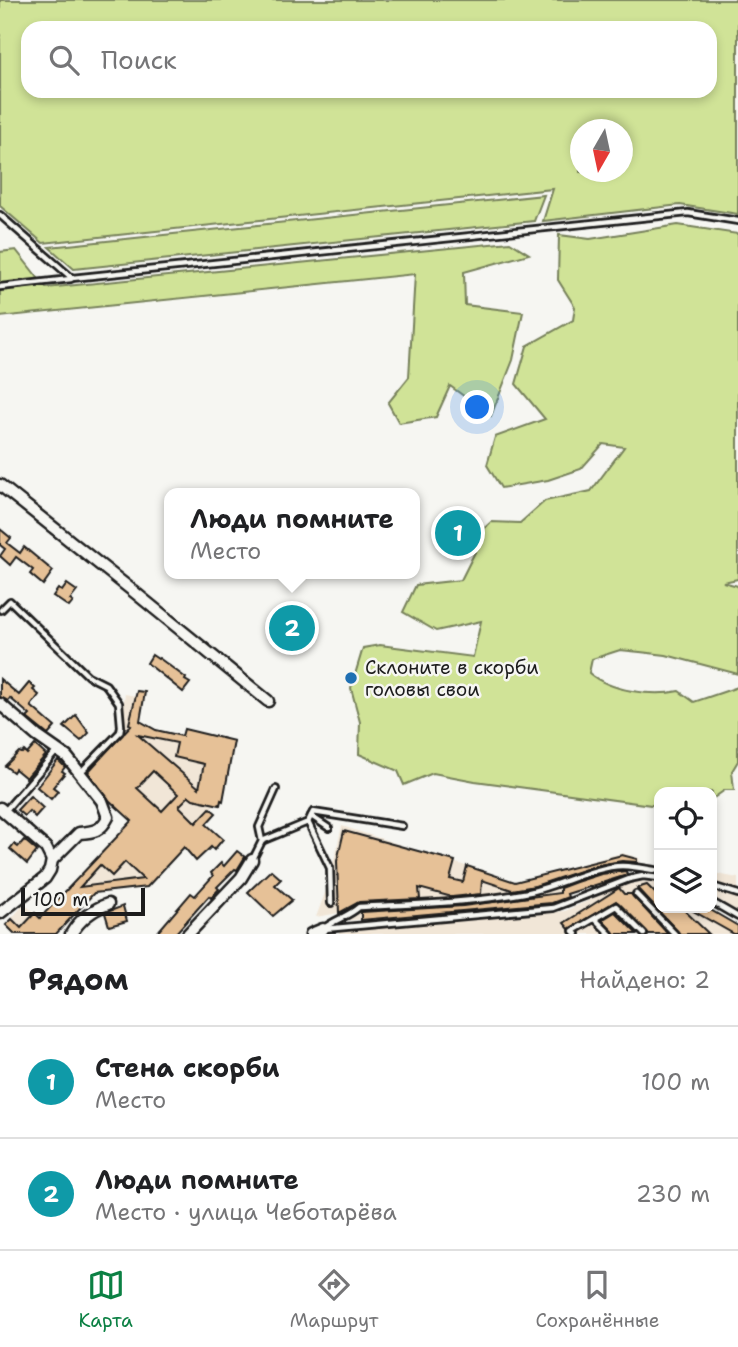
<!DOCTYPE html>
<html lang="ru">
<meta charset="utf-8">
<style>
:root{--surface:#fff;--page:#f2f2f2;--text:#202124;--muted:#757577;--line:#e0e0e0;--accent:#0b8043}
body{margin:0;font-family:"Shantell Sans",sans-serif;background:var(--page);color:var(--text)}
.controls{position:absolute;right:21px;bottom:21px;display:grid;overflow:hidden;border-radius:14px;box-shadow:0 4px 10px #0003}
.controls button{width:63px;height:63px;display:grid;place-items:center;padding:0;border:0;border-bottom:2px solid var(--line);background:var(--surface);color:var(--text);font:35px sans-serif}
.compass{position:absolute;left:570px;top:119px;width:63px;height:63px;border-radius:50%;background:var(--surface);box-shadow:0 4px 10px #0003;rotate:189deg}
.scale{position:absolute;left:21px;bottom:18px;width:124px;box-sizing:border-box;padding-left:7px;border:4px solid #1c1c1c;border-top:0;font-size:19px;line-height:24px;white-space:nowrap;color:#1c1c1c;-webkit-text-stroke:5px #f6f6f2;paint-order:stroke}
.you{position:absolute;left:478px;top:408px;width:24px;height:24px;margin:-18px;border:5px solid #fff;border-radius:50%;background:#1a73e8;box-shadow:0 0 0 10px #1a73e833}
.badge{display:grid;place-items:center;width:46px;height:46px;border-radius:50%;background:var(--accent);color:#fff;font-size:23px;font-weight:700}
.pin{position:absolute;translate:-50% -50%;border:4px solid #fff;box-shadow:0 2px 7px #0006}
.popup{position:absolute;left:164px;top:488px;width:256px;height:91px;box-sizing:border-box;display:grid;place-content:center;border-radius:14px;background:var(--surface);filter:drop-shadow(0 2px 5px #0005);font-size:23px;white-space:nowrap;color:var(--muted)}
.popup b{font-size:26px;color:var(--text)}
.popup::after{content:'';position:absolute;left:50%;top:100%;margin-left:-14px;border:14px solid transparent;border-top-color:var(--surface)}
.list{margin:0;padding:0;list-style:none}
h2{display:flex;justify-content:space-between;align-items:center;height:91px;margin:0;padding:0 28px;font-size:30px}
h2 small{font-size:23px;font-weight:400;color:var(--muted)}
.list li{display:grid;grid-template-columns:46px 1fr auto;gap:21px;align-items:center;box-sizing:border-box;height:112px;padding:0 28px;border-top:2px solid var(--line)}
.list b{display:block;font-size:26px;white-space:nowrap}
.list p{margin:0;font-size:23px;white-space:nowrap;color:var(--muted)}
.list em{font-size:23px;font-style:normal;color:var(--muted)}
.icon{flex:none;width:38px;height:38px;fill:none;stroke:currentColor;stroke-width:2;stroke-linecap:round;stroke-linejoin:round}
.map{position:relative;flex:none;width:738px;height:934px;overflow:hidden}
.search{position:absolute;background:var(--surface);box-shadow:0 4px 10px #0003;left:21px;right:21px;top:21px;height:77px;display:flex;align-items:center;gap:18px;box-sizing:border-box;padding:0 24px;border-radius:21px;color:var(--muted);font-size:26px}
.sheet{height:315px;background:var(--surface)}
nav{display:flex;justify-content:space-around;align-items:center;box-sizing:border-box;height:98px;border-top:2px solid var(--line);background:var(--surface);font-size:19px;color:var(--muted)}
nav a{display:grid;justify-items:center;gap:4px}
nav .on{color:var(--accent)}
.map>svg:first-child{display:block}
</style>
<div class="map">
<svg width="738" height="934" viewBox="0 0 738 934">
<rect width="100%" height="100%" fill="#f6f6f2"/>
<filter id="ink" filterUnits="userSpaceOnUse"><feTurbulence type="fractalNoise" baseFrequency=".0143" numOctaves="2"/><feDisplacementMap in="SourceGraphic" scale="14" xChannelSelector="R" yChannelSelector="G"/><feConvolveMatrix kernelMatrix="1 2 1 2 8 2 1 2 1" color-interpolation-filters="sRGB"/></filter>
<g filter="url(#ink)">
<g fill="#f1e6d7">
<polygon points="137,691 145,692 140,721 156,730 182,736 184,729 234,741 223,801 220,805 215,804 211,808 216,813 147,887 94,893 56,934 16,934 6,925 24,904 41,918 132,822 87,780 85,774 125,732 122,714 125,694 136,696"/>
<polygon points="342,826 515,882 622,853 639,858 641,863 659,866 659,875 626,870 627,877 568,894 568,897 562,898 562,901 552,902 552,905 342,921 339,913 316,917 328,885"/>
<polygon points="712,873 738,878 738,912 712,896"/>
<polygon points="632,881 659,882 659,908 707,908 738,926 738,934 339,934 339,932 565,911"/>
</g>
<g fill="#d0e397" stroke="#76805a" stroke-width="2" fill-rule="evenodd">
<path d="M0,0H738V214L680,205L543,221L553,189L43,243L0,206ZM710,28V91H28V28ZM580,130H622V172H580Z"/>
<polygon points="544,195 534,221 74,269 49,247"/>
<path d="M678,225L738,234V579L723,582L738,586V674L666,655L640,652L620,650L592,659L589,673C610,691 653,697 679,691L694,702L738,687V761L732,771L734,790H725L712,799V792H659V806L475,781L433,773L404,785L398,771L359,754L360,722L351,688L363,648L380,645L473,657L481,621L436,631L403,612L416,585L461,580L478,546L477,535L491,522L520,523L545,501L591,491L624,447L603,444L581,469L548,480L501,488L487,465L495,437L545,419L516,384L527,346L573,320L575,307L558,280L559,235L590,239Z"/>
<polygon points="510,242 529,254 464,272 465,305 523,312 513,360 491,416 450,386 436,417 399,423 388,403 409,377 415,274 0,317 0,252 16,250 46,288"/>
</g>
<g fill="#e6c197" stroke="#1c1c1c" stroke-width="2" fill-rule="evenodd">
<polygon points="0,529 11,538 7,543 20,553 24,547 53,571 43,585 30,574 33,570 16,557 10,565 0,556 5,549 0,545"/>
<polygon points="67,584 77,591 70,600 73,602 69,607 53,596 58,589 62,591"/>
<polygon points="152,655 158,659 159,658 186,678 185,680 190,683 183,692 147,663"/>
<polygon points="0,679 19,695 29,683 35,688 33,690 39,695 31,706 55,727 48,735 27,718 30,715 10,698 8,701 0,697"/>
<path d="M137,691L145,692L140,721L156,730L182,736L184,729L234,741L223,801L221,800L220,805L193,799L189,796L179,806L196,823L210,808L216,813L206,824L223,839L214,850L211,847L196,861L184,847L147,887L94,893L56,934H15L6,925L12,919L21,928L35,913L40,918L132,821L110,801L88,772L131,725L129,724ZM138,735L177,743L174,757L204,764L199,788ZM153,771L178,794L162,811L137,788ZM125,862L143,879L80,887L100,865L112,876Z"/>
<polygon points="76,715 89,733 81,741 64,727"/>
<polygon points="35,745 46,755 26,778 15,769 13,772 5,766 19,752 22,753 24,751 27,754"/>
<polygon points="58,760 65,767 62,771 65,773 53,787 58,791 51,799 37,787"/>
<polygon points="30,796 43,808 35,817 29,811 24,816 17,810"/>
<polygon points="344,831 455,861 450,879 463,882 467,866 515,882 622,855 637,859 637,862 622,861 598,865 535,886 512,890 482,880 481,894 452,897 419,888 420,899 359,902 339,913 337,861"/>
<polygon points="24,840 37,851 27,864 10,849 14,844 18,847"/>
<polygon points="237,851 245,857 237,870 235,869 217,887 219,889 211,898 209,896 175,934 156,934 191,893 195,896 213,876 211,873 221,863 224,866"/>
<polygon points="271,870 281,879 275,885 292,900 273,916 248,892"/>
<polygon points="626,871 627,875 567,894 568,897 552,903 361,920 361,912 463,906 560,893 560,888 576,882 601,874"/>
<polygon points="647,885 659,897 659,908 682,908 709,934 680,934 637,888"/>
<polygon points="619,888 624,894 631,894 668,934 649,934 616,901 569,929 564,923"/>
<polygon points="123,906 127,921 109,926 105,913"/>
<polygon points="688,908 707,908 738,926 738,934 734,934"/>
<polygon points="615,912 637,934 615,934 602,920"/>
</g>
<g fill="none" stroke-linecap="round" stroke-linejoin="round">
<g stroke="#1c1c1c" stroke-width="10">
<g id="service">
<polyline points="0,215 72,278 688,213 738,221"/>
<polyline points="0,287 71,279"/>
<polyline points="1,610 10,601 88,676 106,685 119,703 121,726 120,732 81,772"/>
<polyline points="5,811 56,752"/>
<polyline points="311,816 329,828"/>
<polyline points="308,822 313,812 402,826"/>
<polyline points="262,841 308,822 330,868 331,903"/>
<polyline points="253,859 262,841 259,827 276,789"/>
<polyline points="712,886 738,894"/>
<polyline points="636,894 675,934"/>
<polyline points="712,902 738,917"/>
<polyline points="595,919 610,934"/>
<path d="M323,929C335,919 348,917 359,907C414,904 470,903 524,893C554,888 595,866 622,866C634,866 647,869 659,871"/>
<polyline points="324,929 553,908 629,879 643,876 659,878"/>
<polyline points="576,934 573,931 616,906 644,934"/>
</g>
</g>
<g stroke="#1c1c1c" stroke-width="15">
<g id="minor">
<polyline points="0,485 133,591 268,701"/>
<path d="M0,704L37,736L67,757L102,801L108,817C101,831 94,832 79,833L52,860L50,870L45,878L0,913"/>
<polyline points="0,808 46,848 52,860"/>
<path d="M71,934C80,919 91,910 108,904"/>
<polyline points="188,934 241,878 252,860"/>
<polyline points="311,934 323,929"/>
</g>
</g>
<use href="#service" stroke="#f6f6f2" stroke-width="4.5"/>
<use href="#minor" stroke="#f6f6f2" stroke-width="10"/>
</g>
</g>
<circle fill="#1f6fb2" stroke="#f6f6f2" stroke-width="2.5" cx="351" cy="678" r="7"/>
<g text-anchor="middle" stroke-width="5" stroke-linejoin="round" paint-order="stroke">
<g font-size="19" fill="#1c1c1c" stroke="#f6f6f2" text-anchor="start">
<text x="365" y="674">Склоните в скорби<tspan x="365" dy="22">головы свои</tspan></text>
</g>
</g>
</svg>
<div class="controls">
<button><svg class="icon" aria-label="locate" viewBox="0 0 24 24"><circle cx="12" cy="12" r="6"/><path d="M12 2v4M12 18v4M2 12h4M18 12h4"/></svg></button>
<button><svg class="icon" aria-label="layers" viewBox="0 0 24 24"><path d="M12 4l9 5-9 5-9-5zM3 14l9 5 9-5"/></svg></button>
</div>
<svg class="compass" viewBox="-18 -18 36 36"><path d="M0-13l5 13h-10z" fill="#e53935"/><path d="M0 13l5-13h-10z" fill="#757577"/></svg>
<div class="scale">100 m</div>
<div class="you"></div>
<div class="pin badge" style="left:458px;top:533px;background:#0f9aa8">1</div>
<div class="pin badge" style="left:292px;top:628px;background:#0f9aa8">2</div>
<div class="popup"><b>Люди помните</b>Место</div>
<div class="search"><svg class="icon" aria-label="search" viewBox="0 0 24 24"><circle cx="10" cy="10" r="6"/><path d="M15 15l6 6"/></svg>Поиск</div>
</div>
<section class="sheet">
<h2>Рядом<small>Найдено: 2</small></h2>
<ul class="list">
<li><span class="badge" style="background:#0f9aa8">1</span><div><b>Стена скорби</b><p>Место</p></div><em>100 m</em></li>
<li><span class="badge" style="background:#0f9aa8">2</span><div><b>Люди помните</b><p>Место · улица Чеботарёва</p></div><em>230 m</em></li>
</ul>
</section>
<nav>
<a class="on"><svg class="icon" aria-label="map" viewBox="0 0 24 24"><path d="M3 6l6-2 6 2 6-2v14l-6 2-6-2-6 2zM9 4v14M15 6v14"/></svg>Карта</a>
<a><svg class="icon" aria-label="directions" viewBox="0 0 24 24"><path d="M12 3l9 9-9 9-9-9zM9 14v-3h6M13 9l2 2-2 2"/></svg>Маршрут</a>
<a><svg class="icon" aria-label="saved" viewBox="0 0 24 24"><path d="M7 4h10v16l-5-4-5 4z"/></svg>Сохранённые</a>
</nav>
